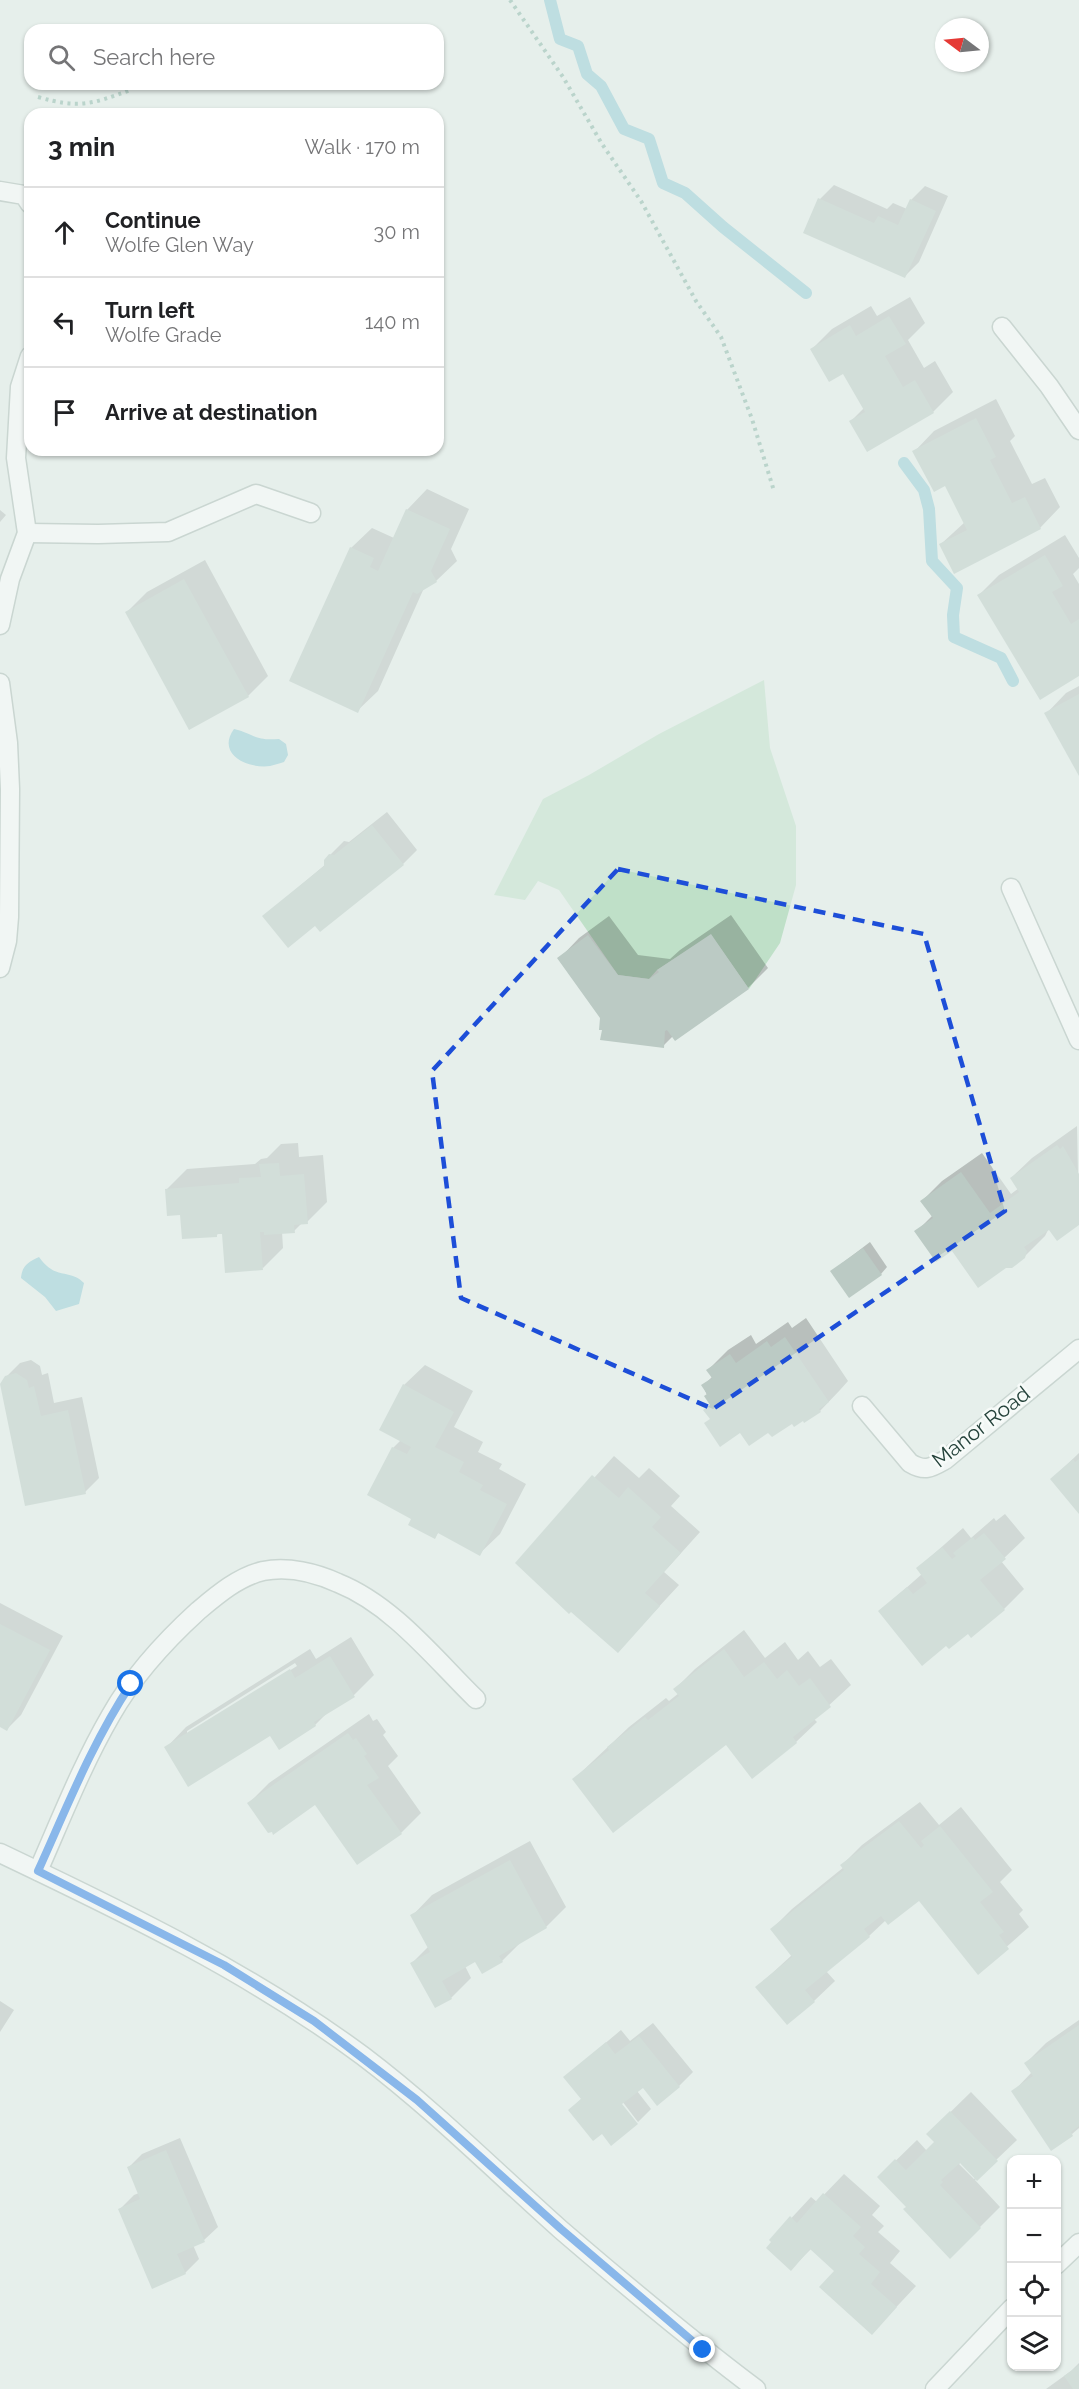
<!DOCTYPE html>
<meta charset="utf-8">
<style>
:root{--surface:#fff;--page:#f6f6f6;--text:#202124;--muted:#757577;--line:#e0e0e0}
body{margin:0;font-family:Raleway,sans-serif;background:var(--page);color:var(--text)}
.controls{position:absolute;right:18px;bottom:18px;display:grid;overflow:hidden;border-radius:12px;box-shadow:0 2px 4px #0004}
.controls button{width:54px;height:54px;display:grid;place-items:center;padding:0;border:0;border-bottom:2px solid var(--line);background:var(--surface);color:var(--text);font:30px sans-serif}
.compass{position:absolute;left:935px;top:18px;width:54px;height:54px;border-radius:50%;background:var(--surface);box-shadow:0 2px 4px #0004;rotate:286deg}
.stop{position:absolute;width:18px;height:18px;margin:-14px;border:4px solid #1a73e8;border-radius:50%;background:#fff}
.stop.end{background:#1a73e8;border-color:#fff;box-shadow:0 2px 6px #0008}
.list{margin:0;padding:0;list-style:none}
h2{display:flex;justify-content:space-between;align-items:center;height:78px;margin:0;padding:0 24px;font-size:26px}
h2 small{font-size:20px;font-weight:400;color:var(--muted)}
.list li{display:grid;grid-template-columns:39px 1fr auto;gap:18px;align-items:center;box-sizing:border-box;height:90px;padding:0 24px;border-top:2px solid var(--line)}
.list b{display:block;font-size:22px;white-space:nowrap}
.list p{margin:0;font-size:20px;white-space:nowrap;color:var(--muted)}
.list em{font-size:20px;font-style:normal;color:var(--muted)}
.icon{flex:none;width:33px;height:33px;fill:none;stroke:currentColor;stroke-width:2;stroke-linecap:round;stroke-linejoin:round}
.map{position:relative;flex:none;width:1079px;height:2389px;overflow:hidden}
.search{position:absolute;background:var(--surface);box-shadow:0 2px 4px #0004;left:24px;top:24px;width:420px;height:66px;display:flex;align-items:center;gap:15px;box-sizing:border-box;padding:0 21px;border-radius:18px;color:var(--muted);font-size:22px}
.panel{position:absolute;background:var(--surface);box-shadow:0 2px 4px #0004;left:24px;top:108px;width:420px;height:348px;border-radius:18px}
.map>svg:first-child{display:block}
</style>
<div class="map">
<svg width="1079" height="2389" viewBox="0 0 1079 2389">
<rect width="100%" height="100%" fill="#e6efeb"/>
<polygon fill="#bfe0c8" points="764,680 770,748 796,826 796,885 780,943 749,989 711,935 657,970 649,979 618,975 559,890 538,881 525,900 494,895 543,799 589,775 659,734"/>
<g fill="#8ec9d4">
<path d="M234,729C255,734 254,741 279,739L286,744L288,755L284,762C280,763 275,765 270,766C247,769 216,754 234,729Z"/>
<path d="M39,1257C56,1281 69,1268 84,1283L79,1304L56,1311L45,1297L21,1278C22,1266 28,1262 39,1257Z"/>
</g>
<g fill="#0003" fill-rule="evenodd">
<polygon points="834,185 887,209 893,203 907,209 911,200 925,186 948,196 919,262 905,276 805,232 820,199"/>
<polygon points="910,297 925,323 908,340 924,368 935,361 953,392 933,412 851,421 864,408 844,372 812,349 832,329 871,306 877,316"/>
<polygon points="996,399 1015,436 1010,441 1032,484 1045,478 1060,507 1040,528 941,544 965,522 945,484 914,452 934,431"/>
<polygon points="427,489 469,509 451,549 457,561 436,581 424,588 378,691 357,711 351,548 372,528 394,538 407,510"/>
<polygon points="0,510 6,515 0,522"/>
<polygon points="1065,535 1079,558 1079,568 1073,574 1079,584 1079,674 979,595 999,575"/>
<polygon points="205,560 268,676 248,696 126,613 147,592"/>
<polygon points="1079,686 1079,773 1046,714 1066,693"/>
<polygon points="387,812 417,850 403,864 315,924 264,916 326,864 330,855 344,841 349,842"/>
<polygon points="731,915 768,968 748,988 673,1036 663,1046 604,1029 602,1017 559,959 579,938 609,916 638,955 670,959 680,950"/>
<polygon points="1077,1126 1079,1224 1049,1228 1045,1236 1024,1257 952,1249 916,1232 932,1216 922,1201 942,1181 982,1153 1011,1194 1019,1188 1011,1178 1032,1158"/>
<polygon points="298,1143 299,1157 323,1155 327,1202 307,1222 302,1223 294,1231 282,1232 283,1248 263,1268 223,1232 216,1235 181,1213 166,1190 187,1169 255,1164 261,1159 267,1158 281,1144"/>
<polygon points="870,1242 887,1267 881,1274 832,1271"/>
<polygon points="806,1318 848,1381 840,1390 820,1411 803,1419 769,1430 740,1430 711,1418 711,1404 703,1386 712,1377 708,1370 728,1350 751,1335 756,1344 788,1322 792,1328"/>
<polygon points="31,1360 40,1366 42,1375 48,1373 54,1403 82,1397 99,1478 85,1492 6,1377 20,1363"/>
<polygon points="425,1365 473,1391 454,1427 483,1442 478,1452 502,1464 499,1469 526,1484 500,1534 479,1554 439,1532 434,1537 413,1518 369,1494 393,1448 401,1440 404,1385"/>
<polygon points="1079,1453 1079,1511 1052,1479"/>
<polygon points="614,1456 639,1478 649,1468 680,1496 671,1506 700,1532 664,1572 679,1585 618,1651 517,1563"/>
<polygon points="1005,1514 1025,1538 1001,1561 1024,1589 1004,1609 969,1632 880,1611 922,1574 918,1568 963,1528 971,1538 994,1518 996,1521"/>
<polygon points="0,1603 63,1636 21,1715 7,1729 0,1725"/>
<polygon points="744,1630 765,1658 785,1642 798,1660 808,1651 820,1667 831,1659 851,1685 814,1719 817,1722 796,1742 752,1776 726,1742 574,1779 629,1727 666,1698 669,1701 679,1693 675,1689 695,1669"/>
<path d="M351,1637L374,1675L354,1695L330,1710L315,1725L270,1734L166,1748L186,1727L310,1649L316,1659ZM295,1663L297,1666L187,1735V1731Z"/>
<polygon points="369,1714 373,1721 377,1719 386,1732 383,1735 398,1756 388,1766 421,1813 401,1833 316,1803 249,1803 269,1783"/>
<polygon points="920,1802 939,1825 961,1807 1012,1870 1000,1882 1023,1910 1019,1914 1029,1927 978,1972 919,1899 886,1920 869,1936 826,1971 835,1981 814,2001 787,2023 757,1987 792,1955 772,1929 792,1909 844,1867 842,1865 862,1845"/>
<polygon points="530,1841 566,1907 546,1927 522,1941 502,1961 476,1960 465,1966 471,1978 451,1998 412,1963 429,1946 412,1916 432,1895"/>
<polygon points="0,2001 14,2010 0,2032"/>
<polygon points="1079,2020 1079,2128 1072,2134 1013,2092 1032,2072 1026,2063 1046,2043"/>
<polygon points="653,2023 693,2072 679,2086 643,2086 637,2091 651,2109 638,2122 619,2097 602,2132 570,2110 582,2098 565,2077 621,2030 630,2041"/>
<path d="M971,2092L1017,2140L975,2180L1000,2207L950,2257L908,2206L879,2177L917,2140L927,2151L936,2142L928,2134ZM961,2162L976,2177L974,2179L959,2164Z"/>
<polygon points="180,2138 218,2227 204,2240 193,2245 199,2259 185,2273 120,2209 134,2195 139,2193 128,2168 142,2154"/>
<polygon points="844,2174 880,2206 872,2215 884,2226 878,2232 900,2251 890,2263 916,2286 872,2333 836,2271 811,2249 791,2269 771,2240 811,2197 817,2202"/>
<polygon points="1079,2363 1079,2389 1046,2389 1071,2371"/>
</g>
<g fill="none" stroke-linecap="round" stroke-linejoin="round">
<g stroke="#8ec9d4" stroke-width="12">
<polyline points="550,0 560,39 578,46 587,74 601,86 624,129 649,139 663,183 685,193 723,227 806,293"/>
<polyline points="904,463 924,490 929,509 932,561 957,588 953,615 954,637 1001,658 1013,681"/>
</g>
</g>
<g fill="#bbcac4">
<polygon points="818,198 874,223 878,216 898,225 910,199 936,211 905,278 803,233"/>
<polygon points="889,316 906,344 885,356 903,387 915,380 934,413 867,452 849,421 865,412 843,374 829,382 810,349 850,325 856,336"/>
<polygon points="976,418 996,457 990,460 1012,503 1025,497 1041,529 954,574 939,544 967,530 945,486 934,492 912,451"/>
<polygon points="406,509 450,529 431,571 437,582 417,594 413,592 358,713 289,681 350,547 374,558 370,567 378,571"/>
<polygon points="1045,555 1063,586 1052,592 1071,624 1079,619 1079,676 1040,700 977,595"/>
<polygon points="184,579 249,697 189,730 125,612"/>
<polygon points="1079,694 1079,776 1044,713"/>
<polygon points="372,825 404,865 320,932 315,926 288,948 262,916 324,866 324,860 329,854 334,855"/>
<polygon points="711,934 749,989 675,1041 667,1030 665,1031 664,1048 600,1040 602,1030 599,1030 600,1018 557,958 588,935 618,975 649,979 659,972 657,970"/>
<polygon points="1057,1145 1060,1149 1063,1146 1079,1174 1079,1225 1057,1241 1049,1230 1024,1247 1027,1251 1025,1258 1012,1268 1006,1268 978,1288 952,1251 936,1262 914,1231 933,1218 920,1201 961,1172 990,1213 1019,1192 1010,1178"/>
<polygon points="279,1163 280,1176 304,1174 308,1224 294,1225 295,1233 264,1235 264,1232 260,1232 263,1270 225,1273 222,1234 217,1234 217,1237 182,1239 180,1215 167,1216 165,1189 239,1183 239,1178 261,1177 259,1164"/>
<polygon points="863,1248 882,1275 849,1298 830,1271"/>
<polygon points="785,1337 829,1402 819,1409 821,1412 804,1423 803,1421 794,1427 792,1424 772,1437 768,1433 749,1446 740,1433 720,1447 704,1423 710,1419 703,1410 710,1405 704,1396 707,1394 701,1385 712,1378 706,1370 730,1354 736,1363 767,1341 771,1347"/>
<polygon points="16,1373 27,1380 29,1388 34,1386 41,1416 68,1410 86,1494 25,1506 0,1384 5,1376"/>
<polygon points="403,1384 454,1412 435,1447 464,1462 459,1472 483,1485 480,1490 507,1504 480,1556 438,1533 435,1539 408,1525 411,1519 367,1495 392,1447 407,1454 411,1447 379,1430"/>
<polygon points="1073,1459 1075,1462 1079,1459 1079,1514 1050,1479"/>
<polygon points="592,1475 619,1498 628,1487 661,1517 652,1527 681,1553 645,1593 660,1606 618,1653 571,1612 569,1614 515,1563"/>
<polygon points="984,1533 1006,1559 980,1580 1005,1610 971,1638 968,1634 949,1649 946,1646 922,1666 878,1611 907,1587 913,1594 927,1583 916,1568 942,1547 952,1559 956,1556 953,1553 973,1537 975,1540"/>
<polygon points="0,1624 50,1650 7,1731 0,1727"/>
<polygon points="724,1649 744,1677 764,1662 777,1679 787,1670 799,1686 810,1678 831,1707 793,1737 797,1743 752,1779 726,1745 613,1833 572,1779 609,1750 607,1747 645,1717 648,1720 679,1696 673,1689"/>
<polygon points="330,1656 355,1697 314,1722 316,1726 279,1750 270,1736 188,1787 164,1747 290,1669 295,1678"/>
<polygon points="348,1733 353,1740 356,1738 367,1754 364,1756 379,1778 367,1785 402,1834 357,1865 315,1805 273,1835 272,1832 268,1833 247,1803"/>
<polygon points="899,1821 921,1848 924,1845 921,1841 940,1826 993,1892 980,1902 1004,1932 999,1935 1009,1949 978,1975 919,1901 888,1925 881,1916 864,1929 870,1937 805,1990 815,2002 787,2025 755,1987 792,1957 770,1929 844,1870 840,1865"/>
<polygon points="510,1860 547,1928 499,1956 503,1962 482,1974 475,1962 442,1981 452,1999 435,2008 410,1963 430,1952 410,1915"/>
<polygon points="1079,2025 1079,2126 1071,2132 1073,2136 1051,2151 1011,2091 1033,2076 1024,2063"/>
<polygon points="639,2036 680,2087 657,2106 643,2088 622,2104 638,2124 611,2146 602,2134 593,2141 568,2110 581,2099 563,2077 606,2042 615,2054"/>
<polygon points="950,2111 998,2161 977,2181 960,2163 941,2180 943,2182 940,2185 981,2228 950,2259 903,2209 906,2207 877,2177 895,2159 906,2170 934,2142 926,2134"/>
<polygon points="166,2150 205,2242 177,2254 186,2274 152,2289 118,2209 140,2199 127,2167"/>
<polygon points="823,2193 861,2227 853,2236 865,2247 859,2254 880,2272 871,2284 897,2307 872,2335 819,2287 834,2271 810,2249 791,2271 766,2248 771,2242 769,2240 790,2216 797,2223"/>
<polygon points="1079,2365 1079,2389 1073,2389 1064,2376"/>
</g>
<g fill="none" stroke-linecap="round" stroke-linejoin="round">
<g stroke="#a8b8b2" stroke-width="21">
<g id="minor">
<polyline points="0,191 24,195 30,204"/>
<polyline points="1002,327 1049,386 1079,430"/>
<polyline points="27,533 98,534 168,532 256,494 311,513"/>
<polyline points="0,625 10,579 27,533 16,458 20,387 30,356"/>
<polyline points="0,683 8,743 10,789 9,917 7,941 0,968"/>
<polyline points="1011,888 1079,1040"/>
<path d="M862,1406L910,1463C925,1472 931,1468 945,1460L1079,1349"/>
<path d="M38,1871C61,1819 82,1765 111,1715C133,1676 164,1642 198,1611C217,1595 238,1577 263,1571C288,1566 316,1573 338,1583C393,1605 435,1659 476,1699"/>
<polyline points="1056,2265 1079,2243"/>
<polyline points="935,2389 1012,2308"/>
</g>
</g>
<g stroke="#a8b8b2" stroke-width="21">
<path id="tertiary" d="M0,1853C126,1913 251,1973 363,2056C433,2109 495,2171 560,2229C624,2284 688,2338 756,2389"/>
</g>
<g stroke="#86b3a5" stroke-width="4" stroke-dasharray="3 4.5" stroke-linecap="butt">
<polyline points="510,0 563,77 602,144 641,201 696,301 721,337 752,419 774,491"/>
<path d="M38,97C80,109 91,104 131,90"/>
</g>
<use href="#minor" stroke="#fff" stroke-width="18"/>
<use href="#tertiary" stroke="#fff" stroke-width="18"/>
</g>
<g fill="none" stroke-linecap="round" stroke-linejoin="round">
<path stroke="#1a73e8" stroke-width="8" d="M131,1684C92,1743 67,1807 38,1871L224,1965L314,2021L417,2100L561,2229L703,2350"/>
</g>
<path d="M0 0H1079V2389H0ZM618,869L924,934L1005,1211L713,1409L461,1298L432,1071Z" fill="#e6efeb" fill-opacity=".55" fill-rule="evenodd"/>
<path fill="none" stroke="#1d4ed8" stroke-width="4.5" stroke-dasharray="12 8" stroke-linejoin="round" d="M618,869L924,934L1005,1211L713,1409L461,1298L432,1071Z"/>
<g text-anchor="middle" stroke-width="5" stroke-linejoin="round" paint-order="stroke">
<g font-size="21" fill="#24423a" stroke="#f7fbf9">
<text transform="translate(981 1427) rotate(-38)" y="7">Manor Road</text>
</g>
</g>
</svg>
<div class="controls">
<button>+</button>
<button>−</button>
<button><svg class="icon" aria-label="locate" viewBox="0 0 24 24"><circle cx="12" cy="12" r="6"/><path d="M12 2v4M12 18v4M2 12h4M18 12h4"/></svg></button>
<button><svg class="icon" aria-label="layers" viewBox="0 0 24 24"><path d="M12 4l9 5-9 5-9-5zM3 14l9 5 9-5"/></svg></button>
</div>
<svg class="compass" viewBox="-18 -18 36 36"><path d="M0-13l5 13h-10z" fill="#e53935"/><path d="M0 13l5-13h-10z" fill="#757577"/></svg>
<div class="stop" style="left:131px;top:1684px"></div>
<div class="stop end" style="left:703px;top:2350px"></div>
<div class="search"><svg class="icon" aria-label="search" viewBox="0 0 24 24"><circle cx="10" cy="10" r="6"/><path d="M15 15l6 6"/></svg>Search here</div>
<section class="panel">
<h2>3 min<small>Walk · 170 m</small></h2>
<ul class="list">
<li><svg class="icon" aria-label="ahead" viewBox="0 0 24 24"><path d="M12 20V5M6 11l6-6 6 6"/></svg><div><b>Continue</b><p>Wolfe Glen Way</p></div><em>30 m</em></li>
<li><svg class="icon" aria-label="left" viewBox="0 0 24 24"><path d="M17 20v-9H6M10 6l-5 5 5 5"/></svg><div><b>Turn left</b><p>Wolfe Grade</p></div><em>140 m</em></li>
<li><svg class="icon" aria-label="arrive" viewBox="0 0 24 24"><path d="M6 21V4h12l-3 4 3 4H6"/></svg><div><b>Arrive at destination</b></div></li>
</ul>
</section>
</div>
